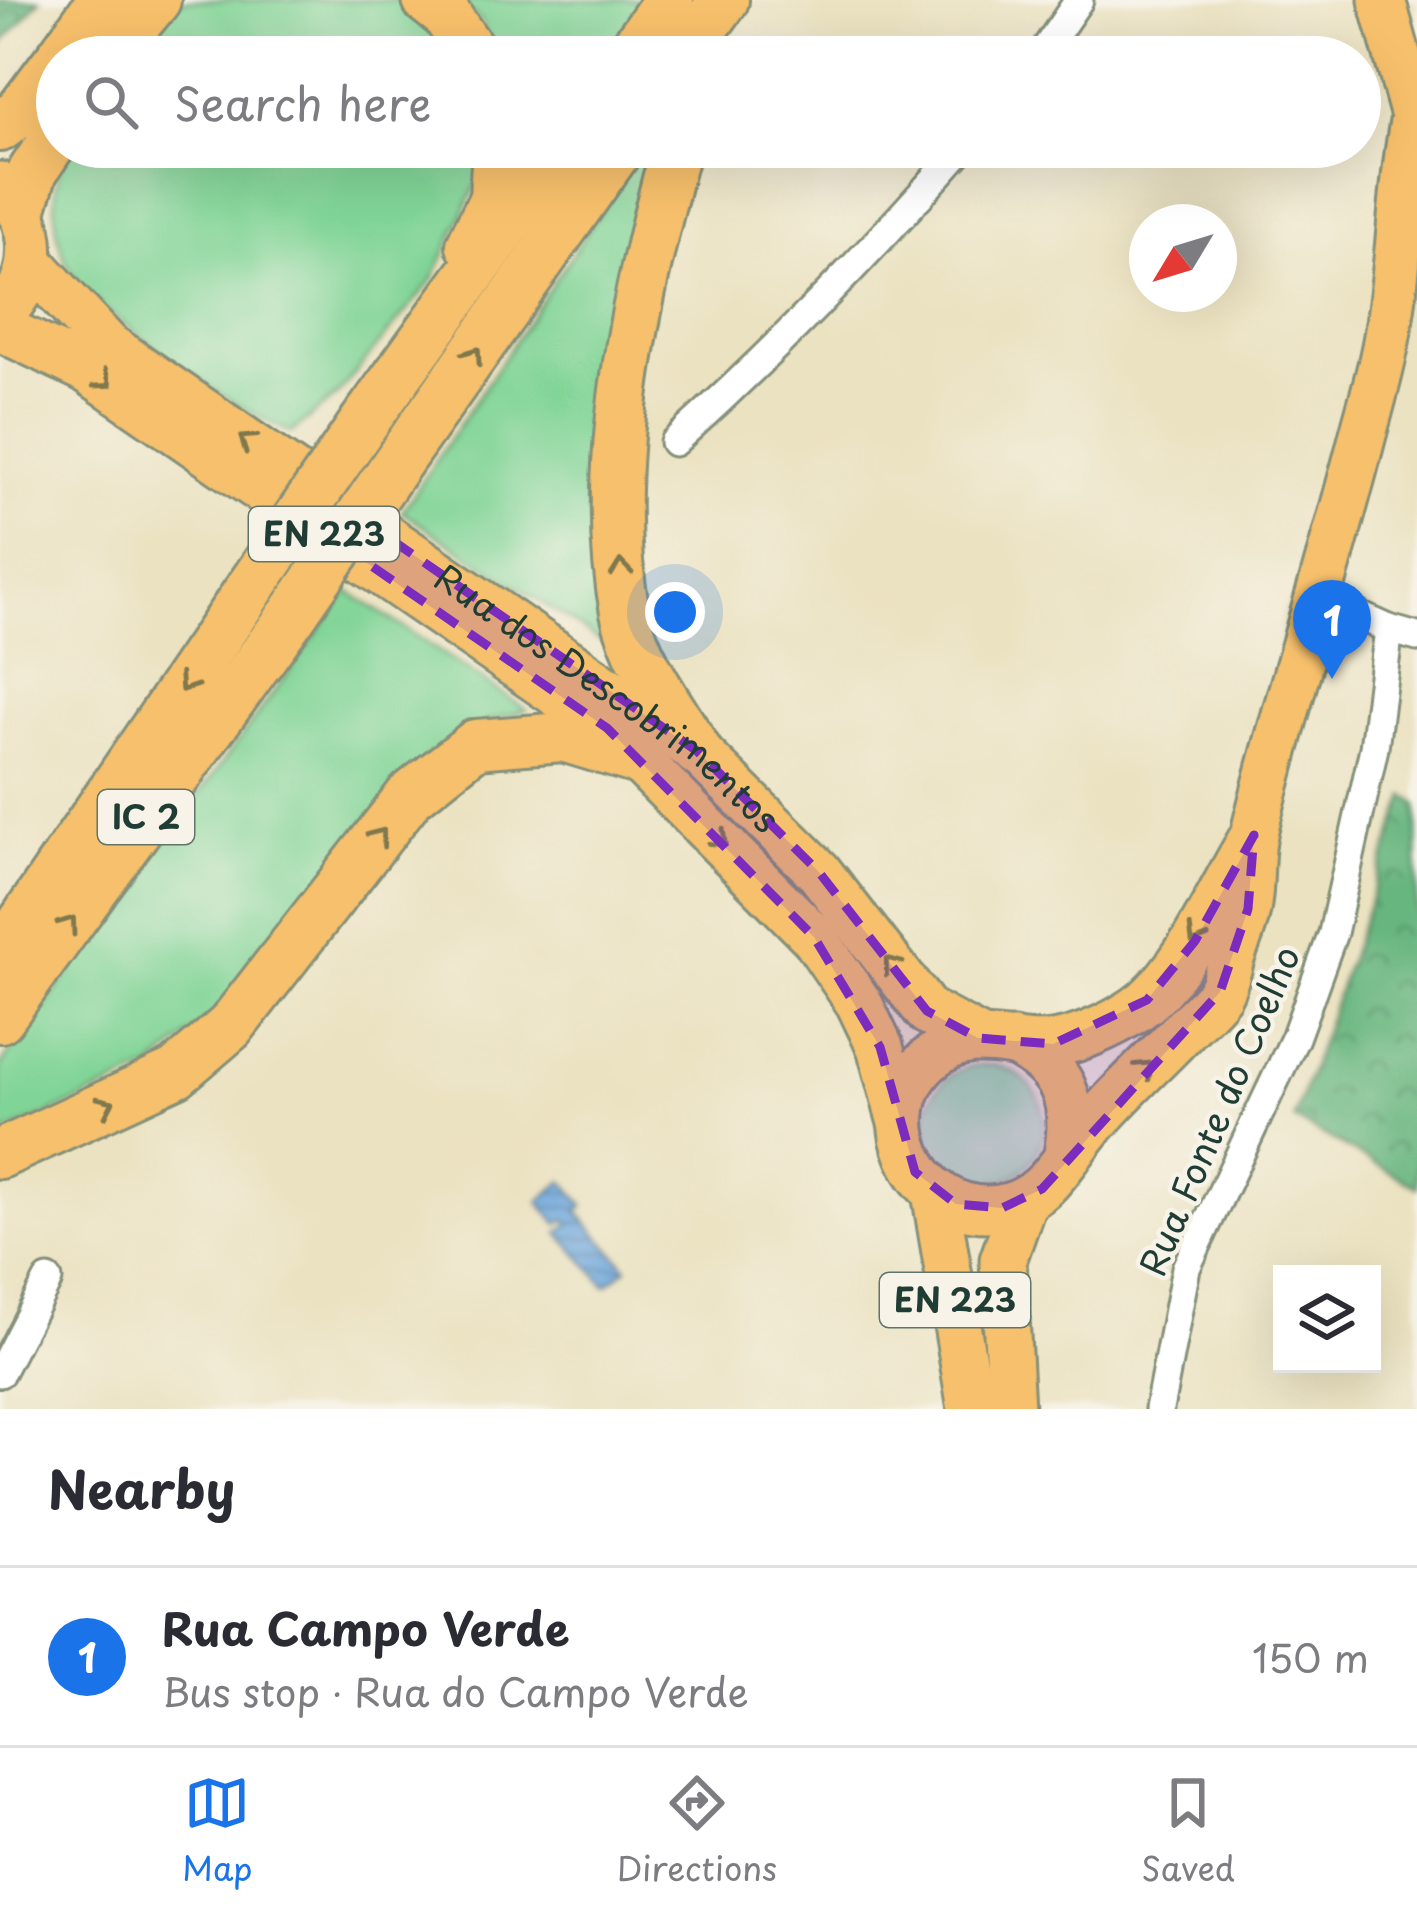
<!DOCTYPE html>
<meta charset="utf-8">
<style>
:root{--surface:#fff;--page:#f7f7f7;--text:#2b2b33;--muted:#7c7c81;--line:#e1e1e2;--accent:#1a73e8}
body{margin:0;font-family:"Playpen Sans",sans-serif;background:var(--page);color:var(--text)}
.controls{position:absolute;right:36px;bottom:36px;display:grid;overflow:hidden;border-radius:0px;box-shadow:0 12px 48px #0002}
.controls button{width:108px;height:108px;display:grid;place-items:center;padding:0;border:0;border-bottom:3px solid var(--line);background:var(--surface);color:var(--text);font:60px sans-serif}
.compass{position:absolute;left:1129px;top:204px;width:108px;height:108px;border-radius:50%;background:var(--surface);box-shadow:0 12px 48px #0002;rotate:232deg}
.you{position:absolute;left:675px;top:612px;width:42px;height:42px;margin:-30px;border:9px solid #fff;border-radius:50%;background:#1a73e8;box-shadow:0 0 0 18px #1a73e833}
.badge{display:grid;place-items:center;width:78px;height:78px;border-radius:50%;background:var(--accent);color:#fff;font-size:39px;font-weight:700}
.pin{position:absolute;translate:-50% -99px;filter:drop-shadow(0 3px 6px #0008)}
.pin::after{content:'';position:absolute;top:63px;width:42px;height:36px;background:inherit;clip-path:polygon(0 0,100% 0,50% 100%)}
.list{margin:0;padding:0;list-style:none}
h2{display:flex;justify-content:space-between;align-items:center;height:156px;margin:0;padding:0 48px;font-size:51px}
h2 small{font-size:39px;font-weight:400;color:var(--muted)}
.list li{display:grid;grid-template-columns:78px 1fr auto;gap:36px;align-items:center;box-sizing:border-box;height:180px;padding:0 48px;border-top:3px solid var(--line)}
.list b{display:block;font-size:45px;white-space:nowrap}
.list p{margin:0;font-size:39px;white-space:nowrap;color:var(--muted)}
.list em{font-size:39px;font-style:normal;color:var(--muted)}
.icon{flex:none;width:66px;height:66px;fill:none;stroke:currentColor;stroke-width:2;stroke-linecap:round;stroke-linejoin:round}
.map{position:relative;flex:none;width:1417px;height:1409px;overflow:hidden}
.search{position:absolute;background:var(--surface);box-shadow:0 12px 48px #0002;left:36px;right:36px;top:36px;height:132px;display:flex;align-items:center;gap:30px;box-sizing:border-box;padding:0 42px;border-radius:66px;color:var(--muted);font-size:45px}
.sheet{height:336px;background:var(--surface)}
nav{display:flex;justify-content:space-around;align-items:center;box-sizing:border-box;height:168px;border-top:3px solid var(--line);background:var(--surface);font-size:33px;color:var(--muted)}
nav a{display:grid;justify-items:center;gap:6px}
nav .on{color:var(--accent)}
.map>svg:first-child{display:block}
</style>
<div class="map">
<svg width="1417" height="1409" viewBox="0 0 1417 1409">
<defs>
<pattern id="forest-crowns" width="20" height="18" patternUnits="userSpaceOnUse" patternTransform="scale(3)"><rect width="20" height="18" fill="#68b67f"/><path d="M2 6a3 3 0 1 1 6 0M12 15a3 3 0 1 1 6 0" fill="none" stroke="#559569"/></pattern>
<pattern id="water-rules" width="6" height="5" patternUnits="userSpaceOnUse" patternTransform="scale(3)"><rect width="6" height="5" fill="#6ca5dc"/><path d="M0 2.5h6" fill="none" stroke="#5888b3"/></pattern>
</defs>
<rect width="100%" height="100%" fill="#f7f3e8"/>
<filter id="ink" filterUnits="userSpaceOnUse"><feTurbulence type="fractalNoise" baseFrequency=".00833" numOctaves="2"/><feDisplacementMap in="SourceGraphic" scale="24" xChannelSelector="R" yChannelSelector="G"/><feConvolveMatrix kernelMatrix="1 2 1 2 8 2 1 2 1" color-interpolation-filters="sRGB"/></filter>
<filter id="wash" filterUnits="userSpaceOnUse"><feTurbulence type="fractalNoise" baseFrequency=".004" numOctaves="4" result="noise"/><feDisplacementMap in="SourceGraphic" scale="48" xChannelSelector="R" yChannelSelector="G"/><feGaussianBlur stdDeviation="2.7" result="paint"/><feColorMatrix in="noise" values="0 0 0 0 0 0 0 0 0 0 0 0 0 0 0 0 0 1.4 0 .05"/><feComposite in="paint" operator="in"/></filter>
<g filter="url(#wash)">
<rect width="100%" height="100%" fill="#ebe2c1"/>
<g fill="#80d496" stroke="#508865" stroke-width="3">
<polygon points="175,0 410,0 460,57 125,57"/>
<polygon points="460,0 644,0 605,57 494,57 482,23"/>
<path d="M67,147H480L481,175L433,279L337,395L291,433C228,404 177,365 122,322C105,309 86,299 75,279C51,241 49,187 67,147Z"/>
<path d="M643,147H653C603,308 577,481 610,647L402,512Z"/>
<polygon points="348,591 527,710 486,722 224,1005 151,1069 0,1135 0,1066"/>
<circle cx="985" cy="1124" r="59"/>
</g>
<g fill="url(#forest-crowns)" stroke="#447a5a" stroke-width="3">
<polygon points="0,0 40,0 0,46"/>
<polygon points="1406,796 1417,804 1417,1187 1294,1119"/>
</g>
<polygon fill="url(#water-rules)" stroke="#467188" stroke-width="3" points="563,1181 584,1205 578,1212 627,1268 606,1286 559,1233 569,1224 566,1219 558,1224 539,1202"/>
</g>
<g filter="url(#ink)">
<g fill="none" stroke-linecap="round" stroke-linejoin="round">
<g stroke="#85907a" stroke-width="33">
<g id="minor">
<polyline points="1040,57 1079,0"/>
<path d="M674,442C776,350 872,251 963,147"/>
<polyline points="1320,598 1389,629 1417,637"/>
<polyline points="0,1373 48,1280"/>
<polyline points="1159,1409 1186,1268 1295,1038 1333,933 1374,748 1389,629"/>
</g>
</g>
<g stroke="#85907a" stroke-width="51">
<g id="primary">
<polyline points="1382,0 1414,116"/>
<path d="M0,185C39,219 40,280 0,314"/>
<path id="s1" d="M30,262L108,346L697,751L818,871L927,1011L978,1038"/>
<polyline points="0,328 86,369 607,728 814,937 859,1003 880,1047 900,1119"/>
<path d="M1254,835C1220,889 1194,958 1147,1001C1123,1021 1084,1039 1053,1044C1011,1050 974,1025 935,1055C865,1107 914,1220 999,1208C1047,1202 1065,1155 1094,1123C1123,1089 1156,1060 1186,1028C1197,1017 1210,1006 1219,994C1225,984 1228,969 1231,958C1237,941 1246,922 1248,904C1252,880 1249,853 1255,829C1286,701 1327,574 1360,446C1369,410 1381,373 1387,336C1401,259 1400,179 1417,102"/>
<path d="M1013,1042C1063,1068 1077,1099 1067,1154"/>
<polyline points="935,1192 971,1409"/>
<polyline points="1011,1409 1003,1260 1024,1201"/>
</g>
</g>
<g stroke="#85907a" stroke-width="54">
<g id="trunk">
<polyline points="427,0 446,15 475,57"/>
<polyline points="61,57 102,0"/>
<polyline points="108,57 156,0"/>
<polyline points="628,57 669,0"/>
<polyline points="683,57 724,0"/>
<polyline points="0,127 19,113 57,62"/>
<path d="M676,147C638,285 597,469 625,612C635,661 671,708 697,751"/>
<polyline points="21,211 33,171 57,135"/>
<polyline points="471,245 494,198 497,147"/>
<polyline points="365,421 563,147"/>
<polyline points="406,450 620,147"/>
<polyline points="0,956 251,587"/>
<polyline points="0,1018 291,617"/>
<polyline points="0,1154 176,1073 230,1027 410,796 476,744 563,737 635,759"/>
</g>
</g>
<use href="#minor" stroke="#fff" stroke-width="27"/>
<use href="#primary" stroke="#f7c06c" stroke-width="45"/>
<use href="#trunk" stroke="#f7c06c" stroke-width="48"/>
<g stroke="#85907a" stroke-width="54" stroke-linecap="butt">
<g id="trunk-bridge">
<polyline points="251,587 365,421"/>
<polyline points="291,617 406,450"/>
</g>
</g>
<use href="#trunk-bridge" stroke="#f7c06c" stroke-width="48"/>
</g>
<defs><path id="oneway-chevron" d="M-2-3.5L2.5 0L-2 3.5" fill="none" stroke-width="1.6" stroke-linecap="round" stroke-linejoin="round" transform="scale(3)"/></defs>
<g stroke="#80784d">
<use href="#oneway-chevron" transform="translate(474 355) rotate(-55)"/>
<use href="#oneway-chevron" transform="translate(104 381) rotate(35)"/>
<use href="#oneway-chevron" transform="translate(247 441) rotate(-146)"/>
<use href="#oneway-chevron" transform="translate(621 568) rotate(-96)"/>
<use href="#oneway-chevron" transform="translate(186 684) rotate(124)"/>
<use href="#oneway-chevron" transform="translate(379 836) rotate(-52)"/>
<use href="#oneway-chevron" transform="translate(720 840) rotate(44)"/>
<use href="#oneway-chevron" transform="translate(69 924) rotate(-54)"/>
<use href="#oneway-chevron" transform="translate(1196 936) rotate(121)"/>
<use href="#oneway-chevron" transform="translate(891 964) rotate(-128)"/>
<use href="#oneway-chevron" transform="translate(1146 1068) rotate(-43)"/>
<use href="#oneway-chevron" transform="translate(106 1105) rotate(-25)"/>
</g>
</g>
<path fill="#7b2cbf" fill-opacity="0.2" stroke="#7b2cbf" stroke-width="9" stroke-dasharray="24 15" stroke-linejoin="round" d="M360,518L697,751L818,871L927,1011L978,1038L1053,1044L1147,1000L1195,941L1254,835L1248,909L1220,992L1042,1189L1002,1208L956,1204L915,1172L880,1047L814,937L607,728L341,545Z"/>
<g text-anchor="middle" stroke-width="9" stroke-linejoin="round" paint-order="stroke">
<g fill="#f7f3e8" stroke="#60746a" stroke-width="3">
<rect x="249" y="507" width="150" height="54" rx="9"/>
<rect x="98" y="790" width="96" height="54" rx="9"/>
<rect x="880" y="1273" width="150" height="54" rx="9"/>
</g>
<g font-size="33" font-weight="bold" fill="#1f3d34">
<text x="324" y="546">EN 223</text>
<text x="146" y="829">IC 2</text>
<text x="955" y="1312">EN 223</text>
</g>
<g font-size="36" fill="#1f3d34" stroke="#f7f3e8">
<text dy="13" stroke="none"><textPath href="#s1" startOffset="726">Rua dos Descobrimentos</textPath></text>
<text transform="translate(1220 1111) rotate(-67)" y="13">Rua Fonte do Coelho</text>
</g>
</g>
</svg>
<div class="controls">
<button><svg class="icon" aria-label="layers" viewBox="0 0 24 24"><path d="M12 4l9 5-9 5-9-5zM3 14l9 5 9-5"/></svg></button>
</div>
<svg class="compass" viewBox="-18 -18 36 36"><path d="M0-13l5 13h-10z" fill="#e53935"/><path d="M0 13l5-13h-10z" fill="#7c7c81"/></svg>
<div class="you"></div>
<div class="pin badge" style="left:1332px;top:679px">1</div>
<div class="search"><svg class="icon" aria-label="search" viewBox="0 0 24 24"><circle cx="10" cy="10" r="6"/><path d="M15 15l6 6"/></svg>Search here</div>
</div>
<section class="sheet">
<h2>Nearby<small></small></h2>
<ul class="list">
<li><span class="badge">1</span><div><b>Rua Campo Verde</b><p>Bus stop · Rua do Campo Verde</p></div><em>150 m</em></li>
</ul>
</section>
<nav>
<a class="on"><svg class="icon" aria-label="map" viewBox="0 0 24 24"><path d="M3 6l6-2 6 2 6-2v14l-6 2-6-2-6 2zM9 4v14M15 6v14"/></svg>Map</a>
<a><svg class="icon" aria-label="directions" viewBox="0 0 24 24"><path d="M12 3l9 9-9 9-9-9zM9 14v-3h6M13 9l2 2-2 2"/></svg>Directions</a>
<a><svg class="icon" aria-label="saved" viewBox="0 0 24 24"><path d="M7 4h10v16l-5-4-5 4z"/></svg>Saved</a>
</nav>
